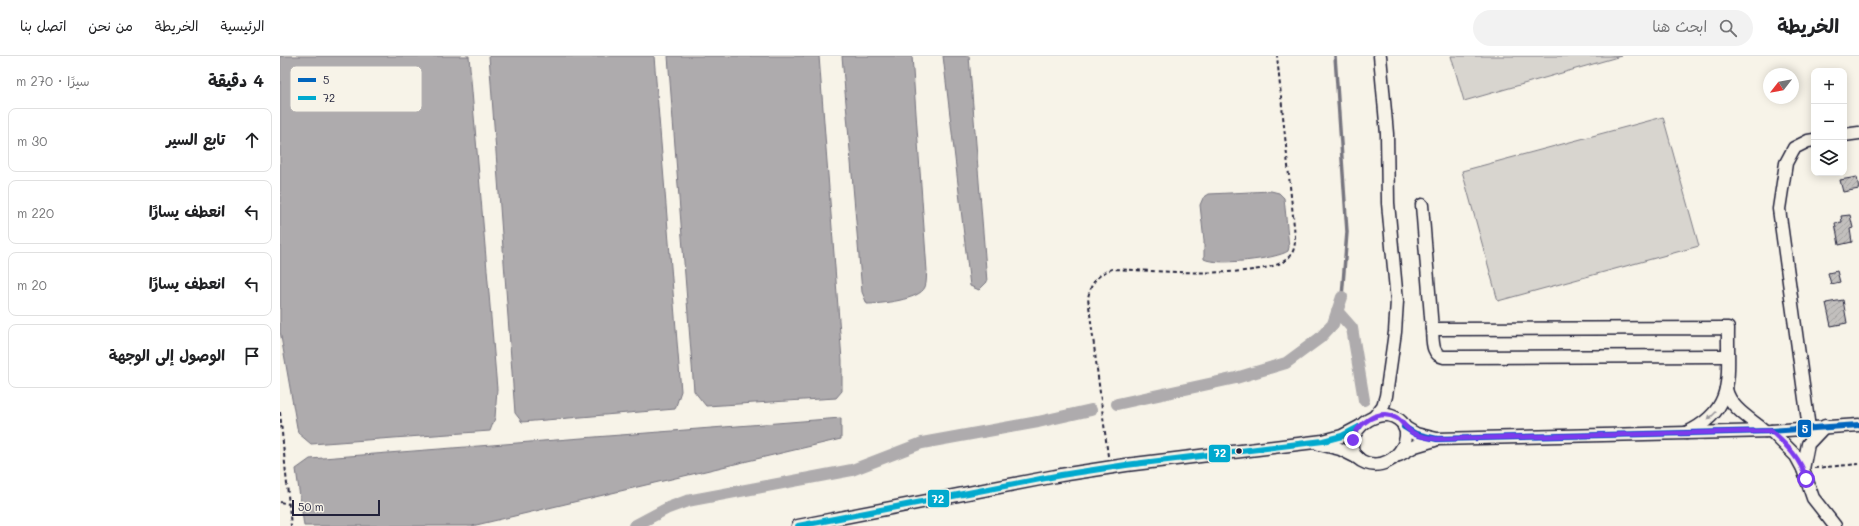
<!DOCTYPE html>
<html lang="ar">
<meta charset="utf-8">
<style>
:root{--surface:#fff;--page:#f2f2f2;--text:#202124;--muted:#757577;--line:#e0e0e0}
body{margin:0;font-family:Mali,"Playpen Sans Arabic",sans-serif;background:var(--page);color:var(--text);direction:rtl}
.controls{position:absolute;right:12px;top:12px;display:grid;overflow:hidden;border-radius:8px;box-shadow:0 2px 10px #0003}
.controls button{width:36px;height:36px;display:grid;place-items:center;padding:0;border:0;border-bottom:1px solid var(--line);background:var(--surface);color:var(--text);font:20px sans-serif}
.compass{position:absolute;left:1483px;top:12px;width:36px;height:36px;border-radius:50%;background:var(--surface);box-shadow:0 2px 10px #0003;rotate:239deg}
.scale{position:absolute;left:12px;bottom:10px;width:88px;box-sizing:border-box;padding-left:4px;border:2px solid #22223b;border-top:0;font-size:11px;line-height:14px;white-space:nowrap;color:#22223b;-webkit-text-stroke:3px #f7f3e8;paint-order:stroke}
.stop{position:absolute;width:12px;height:12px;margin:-9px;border:3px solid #7c3aed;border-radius:50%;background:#fff}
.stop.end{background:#7c3aed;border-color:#fff;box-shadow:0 1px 4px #0008}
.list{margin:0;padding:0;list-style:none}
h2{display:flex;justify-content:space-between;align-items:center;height:52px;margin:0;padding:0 16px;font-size:17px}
h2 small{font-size:13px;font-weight:400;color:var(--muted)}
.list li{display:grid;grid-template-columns:26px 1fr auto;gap:12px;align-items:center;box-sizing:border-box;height:64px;margin:0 8px 8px;padding:0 8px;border:1px solid var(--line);border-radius:8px}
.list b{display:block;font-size:15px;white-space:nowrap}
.list em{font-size:13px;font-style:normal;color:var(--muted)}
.icon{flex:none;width:22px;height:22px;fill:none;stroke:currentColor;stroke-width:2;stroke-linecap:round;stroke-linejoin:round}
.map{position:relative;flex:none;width:1579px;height:470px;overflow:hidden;direction:ltr}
header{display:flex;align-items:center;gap:24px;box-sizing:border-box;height:56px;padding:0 20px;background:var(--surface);border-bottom:1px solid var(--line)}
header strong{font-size:19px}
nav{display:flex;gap:22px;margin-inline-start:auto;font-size:14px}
.search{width:280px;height:36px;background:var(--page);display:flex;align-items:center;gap:10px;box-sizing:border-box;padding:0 14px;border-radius:22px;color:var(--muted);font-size:15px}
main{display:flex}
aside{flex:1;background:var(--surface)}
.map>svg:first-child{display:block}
</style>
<header>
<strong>الخريطة</strong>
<div class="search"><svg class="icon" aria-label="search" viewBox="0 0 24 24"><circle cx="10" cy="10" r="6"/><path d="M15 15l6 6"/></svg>ابحث هنا</div>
<nav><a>الرئيسية</a><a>الخريطة</a><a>من نحن</a><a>اتصل بنا</a></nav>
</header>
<main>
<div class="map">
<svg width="1579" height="470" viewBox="0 0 1579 470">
<defs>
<pattern id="building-hatch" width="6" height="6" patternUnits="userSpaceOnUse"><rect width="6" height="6" fill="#c2bfbd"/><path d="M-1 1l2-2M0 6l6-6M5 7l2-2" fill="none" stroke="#a6a4a3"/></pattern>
</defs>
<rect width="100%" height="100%" fill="#f7f3e8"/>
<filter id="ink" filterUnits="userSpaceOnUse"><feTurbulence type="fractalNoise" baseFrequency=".025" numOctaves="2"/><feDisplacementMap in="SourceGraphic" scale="8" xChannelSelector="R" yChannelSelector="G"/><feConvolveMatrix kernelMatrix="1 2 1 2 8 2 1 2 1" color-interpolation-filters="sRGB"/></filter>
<g filter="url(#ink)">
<g fill="#d8d5cf" stroke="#7d7c85">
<polygon points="1171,0 1341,0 1184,45"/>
<polygon points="1383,61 1419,190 1218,245 1182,115"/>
</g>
<g fill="#aeabad" stroke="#76747f">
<polygon points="0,0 189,0 217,333 215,362 210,375 31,388 18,377 0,275"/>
<polygon points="209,0 374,0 401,335 395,353 242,366 235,357"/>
<polygon points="388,0 539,0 562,304 562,335 556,342 426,350 414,335"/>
<path d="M562,0H632L647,215C646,220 647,226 645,231C640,244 600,248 587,248L582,236Z"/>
<polygon points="663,0 689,0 707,226 699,234 690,230"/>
<path d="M991,135L999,137L1004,142L1009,191L1008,195C997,203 936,210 924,203V185L920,149L923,142L929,138Z"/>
<polygon points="561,362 561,383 192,470 24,470 16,413 30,403"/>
</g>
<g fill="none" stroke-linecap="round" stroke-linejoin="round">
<polyline stroke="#76747f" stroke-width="3.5" points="1055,0 1067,176 1062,241"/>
<g stroke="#aeabad" stroke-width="12">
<polyline points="1057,255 1072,272 1084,344"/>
<polyline points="837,348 956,322 1006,307 1040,282 1053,268 1062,241"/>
<polyline points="354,470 388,452 407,445 572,414 642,387 758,366 811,354"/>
</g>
</g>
<g fill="url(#building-hatch)" stroke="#22223b">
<polygon points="1577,121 1579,133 1563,136 1560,124"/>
<polygon points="1570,159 1573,172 1570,173 1572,186 1559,189 1555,167 1562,166 1561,160"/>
<polygon points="1557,215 1560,226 1551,228 1548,217"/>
<polygon points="1563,244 1567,267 1551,270 1546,247"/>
</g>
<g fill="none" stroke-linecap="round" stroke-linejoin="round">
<g stroke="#22223b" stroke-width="15">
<g id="minor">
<polyline points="1564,79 1579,77"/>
<path d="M1142,149L1152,273L1448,272C1447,320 1457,353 1406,377"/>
<path d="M1152,273C1153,284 1151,299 1164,301L1447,300"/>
<path d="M1446,333C1450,352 1471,363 1485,375"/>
<path d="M1108,359C1146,368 1117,418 1086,407C1056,396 1079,357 1108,359Z"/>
<polyline points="1095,360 1103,350 1106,340 1115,276 1117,245 1108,147 1107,78 1100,0"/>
<polyline points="1124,371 1136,378 1157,383 1491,375 1579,369"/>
<polyline points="1529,372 1499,153 1506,107 1514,92 1528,85 1534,84"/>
<polyline points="1491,375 1516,400 1523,413 1533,442 1555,470"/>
<polyline points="1039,388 1060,393 1078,402"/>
<polyline points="1119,399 1135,390 1155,384"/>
<polyline points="1523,413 1528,388 1545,370"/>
<polyline points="518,470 781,419 846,409 1043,385 1062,380 1079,371"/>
</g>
</g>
<g stroke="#22223b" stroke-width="2" stroke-dasharray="4 3" stroke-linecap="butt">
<polyline points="0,356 11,470"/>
<path d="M828,400L808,242C811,226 817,219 832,213C865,214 986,225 1008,202C1015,195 1015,189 1015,180L997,0"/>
<polyline points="1534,412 1579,408"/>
<polyline points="0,446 9,448"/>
</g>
<use href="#minor" stroke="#f7f3e8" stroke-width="12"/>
<g stroke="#f7f3e8" stroke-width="9">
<polyline id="bus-1" points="1124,371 1136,378 1157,383 1491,375 1579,369"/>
</g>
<g stroke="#f7f3e8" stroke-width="9">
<polyline id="bus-2" points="518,470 781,419 846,409 1043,385 1062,380 1079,371"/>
</g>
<use href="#bus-1" stroke="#0065bd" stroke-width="6"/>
<use href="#bus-2" stroke="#00a9ce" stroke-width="6"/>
</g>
<defs><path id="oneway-solid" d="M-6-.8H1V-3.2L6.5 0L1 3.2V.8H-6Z"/></defs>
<use fill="#97959a" href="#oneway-solid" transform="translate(1432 360) rotate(135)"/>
</g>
<g fill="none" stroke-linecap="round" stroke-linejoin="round" filter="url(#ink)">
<path stroke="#7c3aed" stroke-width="5" d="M1073,384C1077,367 1099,352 1117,362C1123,366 1126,373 1133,377C1140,381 1149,382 1157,383L1491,375C1506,389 1521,402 1526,423"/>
</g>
<circle fill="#22223b" stroke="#f7f3e8" stroke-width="1.5" cx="959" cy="395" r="3.5"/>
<rect x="10" y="10" width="132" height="46" rx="6" fill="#f7f3e8" stroke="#b7b4b4" stroke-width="1"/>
<rect x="18" y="22" width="18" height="4" fill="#0065bd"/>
<rect x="18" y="40" width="18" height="4" fill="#00a9ce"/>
<g font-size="11" fill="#22223b">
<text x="43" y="28">5</text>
<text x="43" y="46">72</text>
</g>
<g stroke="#f7f3e8" stroke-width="1.5">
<rect x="1517" y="363" width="15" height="19" rx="4" fill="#0065bd"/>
<rect x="928" y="388" width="23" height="19" rx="4" fill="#00a9ce"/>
<rect x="647" y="433" width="23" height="19" rx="4" fill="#00a9ce"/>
</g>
<g font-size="11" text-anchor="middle" font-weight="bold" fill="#fff">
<text x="1525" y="377">5</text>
<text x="940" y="401">72</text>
<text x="658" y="447">72</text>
</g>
</svg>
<div class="controls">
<button>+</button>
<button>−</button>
<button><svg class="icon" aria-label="layers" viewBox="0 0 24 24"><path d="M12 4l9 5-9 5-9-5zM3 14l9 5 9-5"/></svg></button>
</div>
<svg class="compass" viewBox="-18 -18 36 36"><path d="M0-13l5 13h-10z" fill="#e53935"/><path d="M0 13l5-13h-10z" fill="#757577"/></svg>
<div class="scale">50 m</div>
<div class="stop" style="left:1526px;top:423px"></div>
<div class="stop end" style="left:1073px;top:384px"></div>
</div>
<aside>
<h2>4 دقيقة<small>سيرًا · 270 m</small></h2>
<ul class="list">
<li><svg class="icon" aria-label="ahead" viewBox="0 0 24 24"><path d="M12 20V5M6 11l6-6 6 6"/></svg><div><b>تابع السير</b></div><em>30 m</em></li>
<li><svg class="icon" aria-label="left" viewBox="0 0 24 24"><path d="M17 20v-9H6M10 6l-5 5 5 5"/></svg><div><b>انعطف يسارًا</b></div><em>220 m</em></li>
<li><svg class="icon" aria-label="left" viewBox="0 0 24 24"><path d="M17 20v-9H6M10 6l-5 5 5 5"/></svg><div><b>انعطف يسارًا</b></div><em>20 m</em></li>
<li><svg class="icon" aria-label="arrive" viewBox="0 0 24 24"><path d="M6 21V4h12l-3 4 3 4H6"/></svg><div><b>الوصول إلى الوجهة</b></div></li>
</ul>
</aside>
</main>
